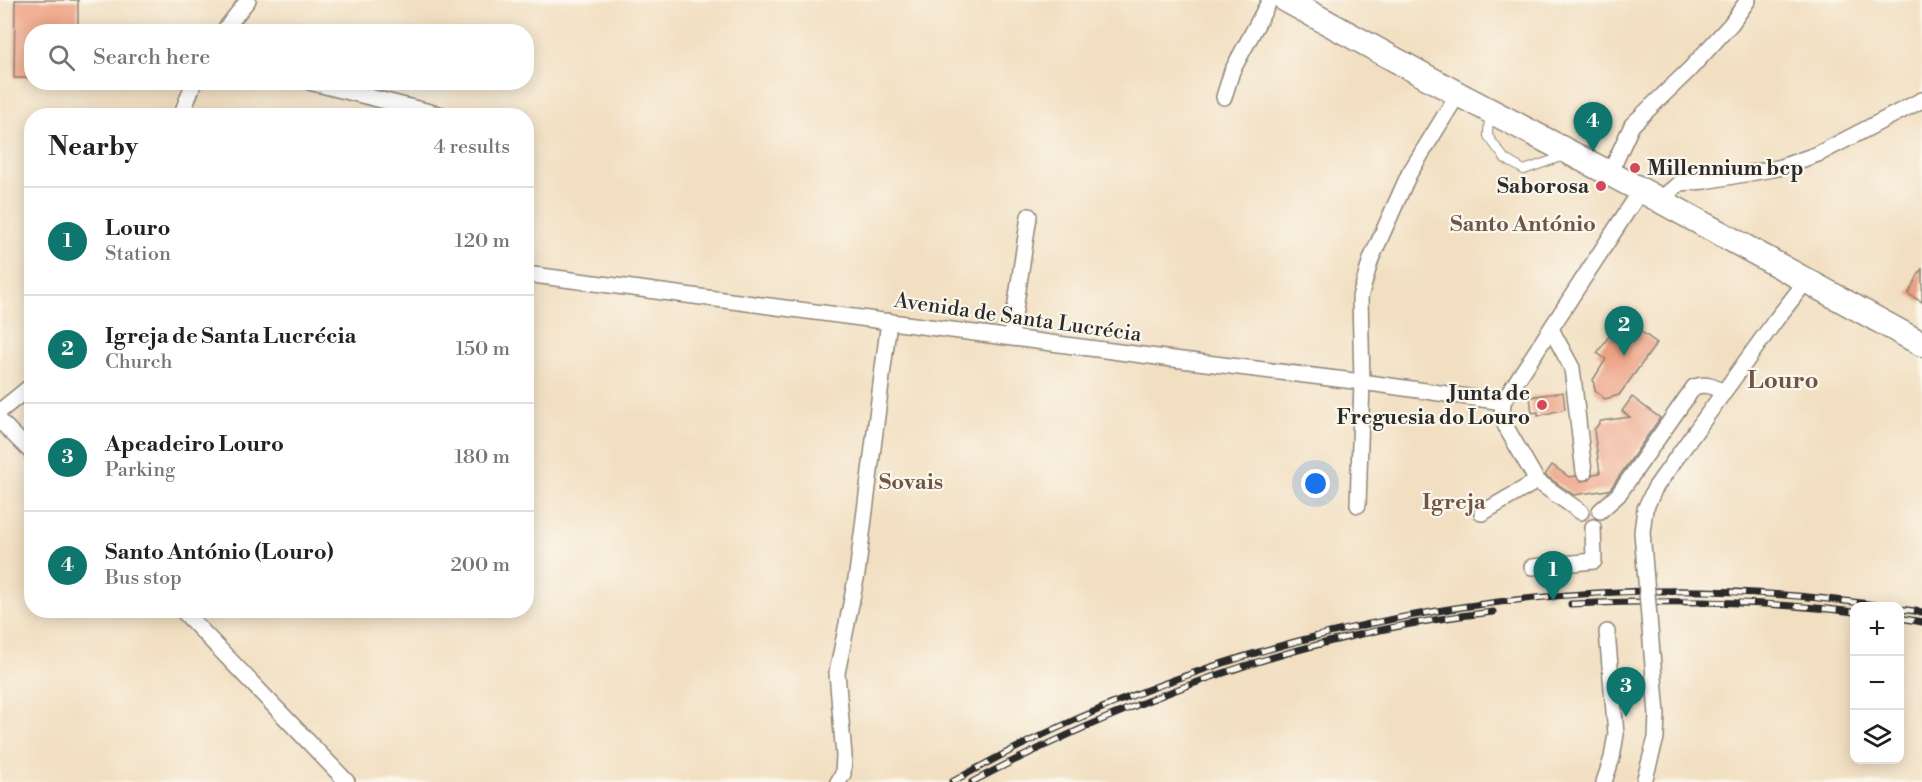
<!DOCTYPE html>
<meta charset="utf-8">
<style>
:root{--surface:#fff;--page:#f6f6f6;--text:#202124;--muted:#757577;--line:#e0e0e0;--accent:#0f766e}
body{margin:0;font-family:"Libre Bodoni",serif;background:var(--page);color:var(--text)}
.controls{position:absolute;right:18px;bottom:18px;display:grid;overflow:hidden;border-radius:12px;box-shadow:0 3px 15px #0003}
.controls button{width:54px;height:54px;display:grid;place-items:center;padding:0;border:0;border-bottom:2px solid var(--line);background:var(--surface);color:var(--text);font:30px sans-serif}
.you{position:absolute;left:1316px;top:484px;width:21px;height:21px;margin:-15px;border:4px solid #fff;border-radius:50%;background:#1a73e8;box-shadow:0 0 0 9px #1a73e833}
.badge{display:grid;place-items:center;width:39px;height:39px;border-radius:50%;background:var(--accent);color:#fff;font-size:20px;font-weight:700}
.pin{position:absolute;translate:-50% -50px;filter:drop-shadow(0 2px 3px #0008)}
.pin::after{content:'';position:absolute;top:32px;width:21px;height:18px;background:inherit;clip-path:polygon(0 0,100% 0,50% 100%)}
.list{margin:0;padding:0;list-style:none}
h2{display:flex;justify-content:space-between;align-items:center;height:78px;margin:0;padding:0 24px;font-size:26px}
h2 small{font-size:20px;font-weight:400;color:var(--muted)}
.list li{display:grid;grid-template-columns:39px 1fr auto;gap:18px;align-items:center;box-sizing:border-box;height:108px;padding:0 24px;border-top:2px solid var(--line)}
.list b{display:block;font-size:22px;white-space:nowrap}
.list p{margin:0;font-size:20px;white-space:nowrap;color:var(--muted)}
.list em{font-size:20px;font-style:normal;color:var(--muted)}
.icon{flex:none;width:33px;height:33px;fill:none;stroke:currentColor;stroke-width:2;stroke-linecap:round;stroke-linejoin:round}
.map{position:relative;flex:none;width:1922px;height:782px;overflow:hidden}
.search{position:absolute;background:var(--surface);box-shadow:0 3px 15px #0003;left:24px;top:24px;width:510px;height:66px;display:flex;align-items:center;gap:15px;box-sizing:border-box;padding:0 21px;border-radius:24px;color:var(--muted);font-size:22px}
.panel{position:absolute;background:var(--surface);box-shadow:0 3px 15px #0003;left:24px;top:108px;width:510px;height:510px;border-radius:24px}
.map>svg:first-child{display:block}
</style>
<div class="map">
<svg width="1922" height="782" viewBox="0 0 1922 782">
<rect width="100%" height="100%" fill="#fbf7ec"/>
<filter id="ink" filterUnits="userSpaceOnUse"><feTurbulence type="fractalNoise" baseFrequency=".0167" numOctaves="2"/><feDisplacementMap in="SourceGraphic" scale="12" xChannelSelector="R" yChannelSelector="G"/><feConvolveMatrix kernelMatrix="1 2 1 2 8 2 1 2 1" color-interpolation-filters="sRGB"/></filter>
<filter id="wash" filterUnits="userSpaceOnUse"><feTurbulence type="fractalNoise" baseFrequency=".008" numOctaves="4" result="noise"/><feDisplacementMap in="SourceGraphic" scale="24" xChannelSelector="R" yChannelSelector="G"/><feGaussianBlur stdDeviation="1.35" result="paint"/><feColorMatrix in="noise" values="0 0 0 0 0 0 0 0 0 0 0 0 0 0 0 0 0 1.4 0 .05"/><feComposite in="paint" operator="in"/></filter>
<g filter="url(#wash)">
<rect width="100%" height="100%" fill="#f2dfc1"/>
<g id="blocks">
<g fill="#ed9f81">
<polygon points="15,0 78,0 78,32 32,32 32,78 14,78"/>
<polygon points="1922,268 1922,302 1908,294"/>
<polygon points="1622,318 1657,343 1619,395 1605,399 1595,391 1593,380 1606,359 1597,353"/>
<polygon points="1563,392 1565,409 1538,416 1538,412 1532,413 1530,397"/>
<polygon points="1632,397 1660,418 1611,488 1608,490 1574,495 1545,475 1552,465 1569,477 1576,476 1581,481 1589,480 1593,474 1600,473 1594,430 1601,421 1630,417 1622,411"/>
</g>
</g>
</g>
<g filter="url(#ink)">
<use href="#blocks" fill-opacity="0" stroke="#8e8576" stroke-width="1.5"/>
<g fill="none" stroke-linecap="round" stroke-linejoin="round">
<g stroke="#8e8576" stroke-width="10">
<polyline id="service" points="1489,115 1488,136 1505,159 1524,170 1564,156"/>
</g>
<g stroke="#8e8576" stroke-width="18">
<g id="minor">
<polyline points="223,32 248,0"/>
<polyline points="309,82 446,116"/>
<polyline points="1224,97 1232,71 1270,0"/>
<polyline points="181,116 194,82"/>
<polyline points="1610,173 1632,125 1689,70 1731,24 1748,0"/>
<polyline points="1659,200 1680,183 1705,181 1778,168 1818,154 1922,100"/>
<polyline points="526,274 1165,358 1362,382 1503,402"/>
<polyline points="1551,329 1572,368 1584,472"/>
<polyline points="1011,337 1029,216"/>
<polyline points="0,411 32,385"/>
<polyline points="0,421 32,453"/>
<polyline points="1677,457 1775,321 1807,280"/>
<polyline points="1358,505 1362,382 1360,297 1371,259 1409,174 1458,94"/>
<path d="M1600,511L1618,495L1694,387C1706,383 1713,386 1724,393"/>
<polyline points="1581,512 1537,481 1507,429 1502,417 1503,402 1641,190"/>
<polyline points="1482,513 1537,481"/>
<polyline points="1532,567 1594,561 1593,527"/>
<polyline points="182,610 347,782"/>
<polyline points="838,782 843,774 844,756 837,673 857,574 889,321"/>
<polyline points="1604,782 1612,758 1616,734 1607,632"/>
</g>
</g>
<g stroke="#8e8576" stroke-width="27">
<polyline id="primary" points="1286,0 1458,94 1641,190 1922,344"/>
</g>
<use href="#service" stroke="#fff" stroke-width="8"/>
<use href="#minor" stroke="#fff" stroke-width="15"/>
<use href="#primary" stroke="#fff" stroke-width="24"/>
<g stroke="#2b2b2b" stroke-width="7">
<g id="rail">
<path d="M1571,604C1666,600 1760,600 1854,612"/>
<polyline points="1900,609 1922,612"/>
<polyline points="1900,618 1922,622"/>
<path d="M952,782C1232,624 1564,559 1882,606"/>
<path d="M972,782C1134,697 1309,632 1493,612"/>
</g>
</g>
<use href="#rail" stroke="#fbf7ec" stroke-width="4.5" stroke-dasharray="14" stroke-linecap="butt"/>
<g stroke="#8e8576" stroke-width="18" stroke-linecap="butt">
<polyline id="minor-bridge" points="1644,782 1656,738 1657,714 1642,532 1645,509 1655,488 1677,457"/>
</g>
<use href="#minor-bridge" stroke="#fff" stroke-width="15"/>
</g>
</g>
<g fill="#d1495b" stroke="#fbf7ec" stroke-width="2">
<circle cx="1635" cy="168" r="6"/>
<circle cx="1601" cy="186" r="6"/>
<circle cx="1542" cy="405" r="6"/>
</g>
<g text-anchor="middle" stroke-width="4.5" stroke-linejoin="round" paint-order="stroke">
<g font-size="21" font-weight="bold" fill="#2b2b2b" stroke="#fbf7ec" text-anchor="end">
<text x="1647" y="175" text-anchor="start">Millennium bcp</text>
<text x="1589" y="193">Saborosa</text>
<text x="1530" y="400">Junta de<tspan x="1530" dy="24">Freguesia do Louro</tspan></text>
</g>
<g font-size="21" fill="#2b2b2b" stroke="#fbf7ec">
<text transform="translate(1018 317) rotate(8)" y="7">Avenida de Santa Lucrécia</text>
</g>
<g font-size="22" font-weight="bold" fill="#6f5449" stroke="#fbf7ec">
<text x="1523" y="231">Santo António</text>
<text x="911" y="489">Sovais</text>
<text x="1454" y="509">Igreja</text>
</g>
<g font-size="24" font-weight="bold" fill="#6f5449" stroke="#fbf7ec">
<text x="1783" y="388">Louro</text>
</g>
</g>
</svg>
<div class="controls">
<button>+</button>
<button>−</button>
<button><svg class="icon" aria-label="layers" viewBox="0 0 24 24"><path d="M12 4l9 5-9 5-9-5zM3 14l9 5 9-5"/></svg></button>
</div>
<div class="you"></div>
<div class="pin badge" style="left:1553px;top:601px">1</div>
<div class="pin badge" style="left:1624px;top:356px">2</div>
<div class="pin badge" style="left:1626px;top:717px">3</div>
<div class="pin badge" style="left:1593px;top:152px">4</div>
<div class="search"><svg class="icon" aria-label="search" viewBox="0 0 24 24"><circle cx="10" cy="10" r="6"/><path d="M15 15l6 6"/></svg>Search here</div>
<section class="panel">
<h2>Nearby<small>4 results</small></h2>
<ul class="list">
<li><span class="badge">1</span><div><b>Louro</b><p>Station</p></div><em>120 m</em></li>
<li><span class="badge">2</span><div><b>Igreja de Santa Lucrécia</b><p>Church</p></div><em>150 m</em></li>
<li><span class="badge">3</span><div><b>Apeadeiro Louro</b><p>Parking</p></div><em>180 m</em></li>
<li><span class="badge">4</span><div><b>Santo António (Louro)</b><p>Bus stop</p></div><em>200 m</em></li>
</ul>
</section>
</div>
